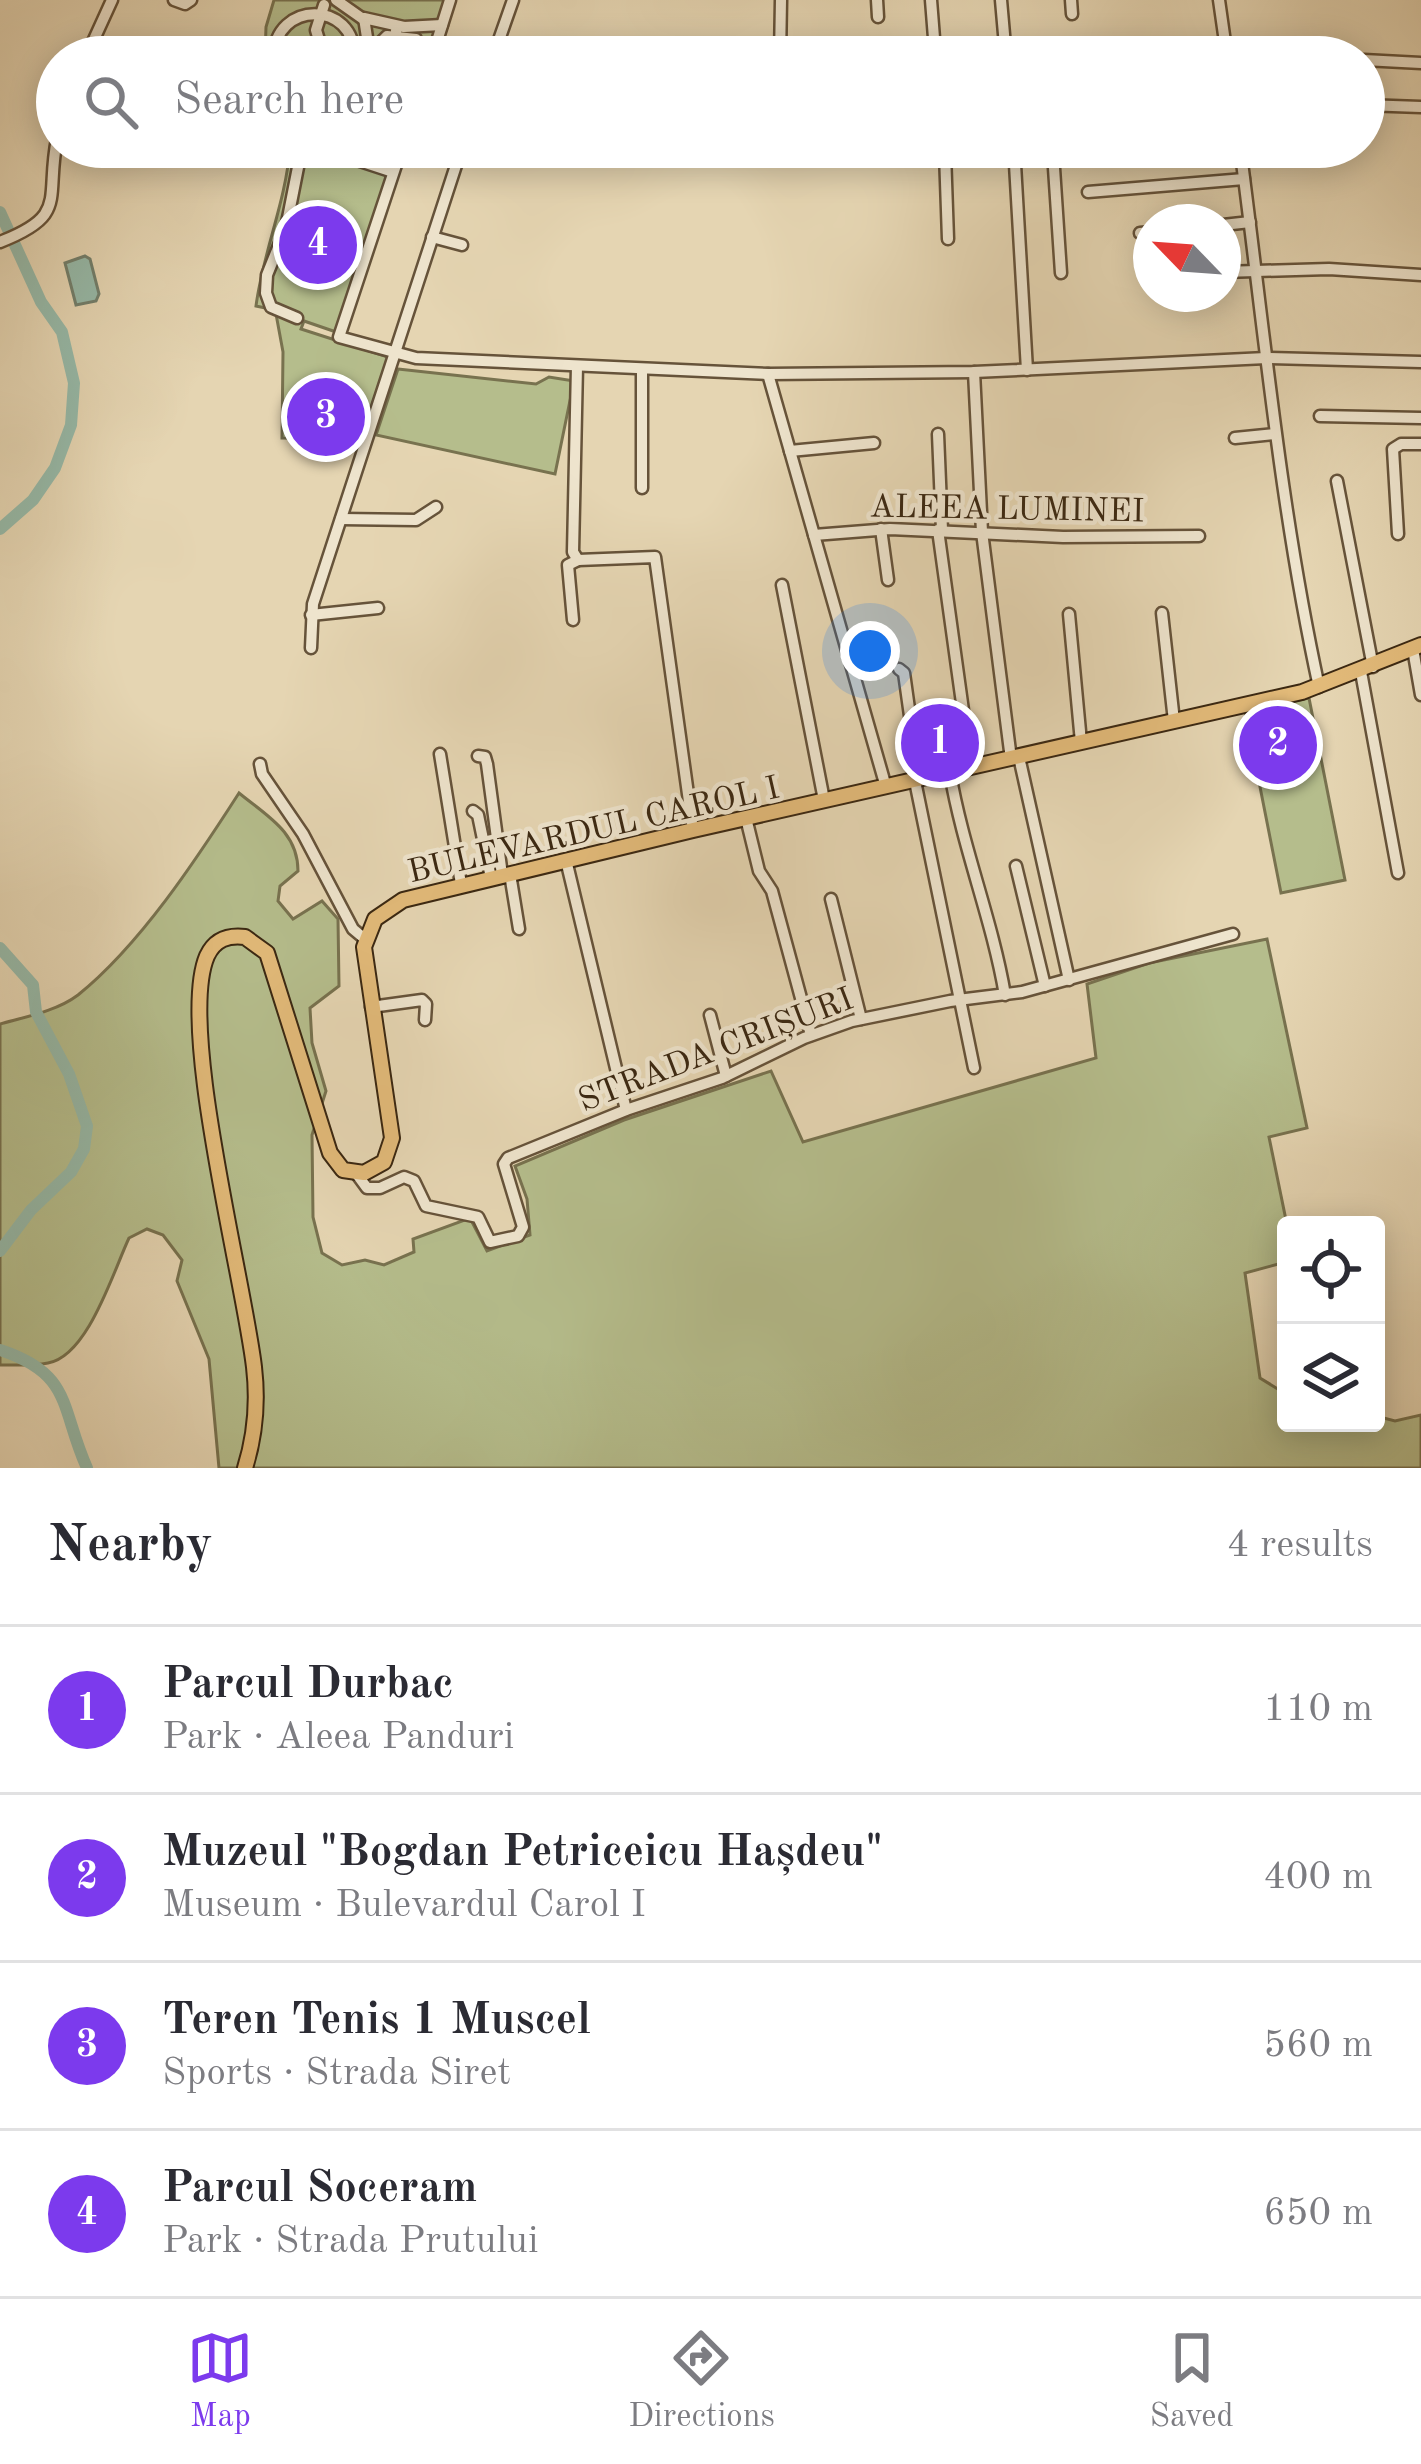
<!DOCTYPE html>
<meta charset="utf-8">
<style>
:root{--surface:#fff;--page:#f2f2f3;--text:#2b2b33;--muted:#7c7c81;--line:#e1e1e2;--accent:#7c3aed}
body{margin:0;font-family:"Old Standard TT",serif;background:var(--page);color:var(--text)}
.controls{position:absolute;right:36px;bottom:36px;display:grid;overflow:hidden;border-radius:12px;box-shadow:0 6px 30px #0003}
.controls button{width:108px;height:108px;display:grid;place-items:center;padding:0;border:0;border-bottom:3px solid var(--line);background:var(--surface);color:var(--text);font:60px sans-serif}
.compass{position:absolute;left:1133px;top:204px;width:108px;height:108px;border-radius:50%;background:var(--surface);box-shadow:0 6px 30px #0003;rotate:295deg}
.you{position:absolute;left:870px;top:651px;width:42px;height:42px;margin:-30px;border:9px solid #fff;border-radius:50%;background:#1a73e8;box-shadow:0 0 0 18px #1a73e833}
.badge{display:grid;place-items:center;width:78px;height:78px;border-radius:50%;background:var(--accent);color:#fff;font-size:39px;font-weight:700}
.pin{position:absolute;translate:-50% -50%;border:6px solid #fff;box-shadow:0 3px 12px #0006}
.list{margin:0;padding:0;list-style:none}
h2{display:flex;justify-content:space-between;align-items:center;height:156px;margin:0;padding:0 48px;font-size:51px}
h2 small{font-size:39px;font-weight:400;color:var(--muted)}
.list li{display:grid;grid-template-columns:78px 1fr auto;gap:36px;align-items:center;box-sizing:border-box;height:168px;padding:0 48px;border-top:3px solid var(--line)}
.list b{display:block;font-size:45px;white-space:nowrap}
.list p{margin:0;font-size:39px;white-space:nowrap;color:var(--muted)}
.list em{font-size:39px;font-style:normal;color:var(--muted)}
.icon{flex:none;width:66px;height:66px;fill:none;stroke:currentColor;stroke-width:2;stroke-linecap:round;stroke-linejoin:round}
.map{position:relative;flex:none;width:1421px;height:1468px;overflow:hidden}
.search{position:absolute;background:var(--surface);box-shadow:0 6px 30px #0003;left:36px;right:36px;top:36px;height:132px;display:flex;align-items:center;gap:30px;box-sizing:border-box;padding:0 42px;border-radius:66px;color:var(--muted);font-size:45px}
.sheet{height:828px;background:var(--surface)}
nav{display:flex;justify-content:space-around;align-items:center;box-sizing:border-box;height:168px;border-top:3px solid var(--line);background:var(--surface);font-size:33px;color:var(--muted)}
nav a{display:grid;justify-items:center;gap:6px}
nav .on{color:var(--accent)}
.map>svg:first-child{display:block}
</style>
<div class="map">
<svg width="1421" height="1468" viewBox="0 0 1421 1468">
<rect width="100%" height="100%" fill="#e5d5b2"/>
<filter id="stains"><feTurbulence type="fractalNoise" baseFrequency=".00167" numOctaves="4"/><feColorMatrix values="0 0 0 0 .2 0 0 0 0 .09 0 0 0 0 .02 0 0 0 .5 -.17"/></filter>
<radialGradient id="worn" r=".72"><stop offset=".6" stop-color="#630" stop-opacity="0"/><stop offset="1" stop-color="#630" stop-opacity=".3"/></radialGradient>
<g fill="#b5bd8c" stroke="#78724f" stroke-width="3">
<polygon points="274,0 450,0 431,57 265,57 266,27"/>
<path d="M290,147H401L339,333L304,321L301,329L388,357L361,439L282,438L283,352L276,314L275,310L256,306C263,252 286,202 290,147Z"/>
<polygon points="398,369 536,384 549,377 574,381 555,474 376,435"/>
<polygon points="1309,698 1345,880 1281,893 1245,711"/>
<path d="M239,793C267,816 298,832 298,871L280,886L278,901L293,919L322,901L338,919L339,986L310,1008L312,1043L326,1091L312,1135L313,1217L322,1253L342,1265L365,1260L384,1265L414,1252L413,1239L470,1218L487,1251L530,1235L527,1199L515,1166L624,1120L771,1071L803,1142L1096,1058L1087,984L1149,963L1267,939L1307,1128L1269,1137L1287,1225L1286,1262L1245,1273L1260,1378L1286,1394V1423H1376V1416L1395,1421L1421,1415V1468H219L209,1359L177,1281L182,1260L163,1235L147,1229L129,1238C113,1272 88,1356 48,1363C33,1366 15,1365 0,1365V1024C25,1017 57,1011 78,995C140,945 196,860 239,793Z"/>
</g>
<polygon fill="#96b9a8" stroke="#727f6c" stroke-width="3" points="85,256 90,259 99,294 96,301 76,305 65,263"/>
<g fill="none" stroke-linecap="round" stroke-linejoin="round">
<g stroke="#96b9a8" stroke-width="12">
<polyline points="0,212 41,302 62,332 74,383 71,425 55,468 33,500 0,529"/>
<polyline points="0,948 33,985 36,1012 69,1074 87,1126 84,1149 71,1172 31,1210 0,1251"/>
<path d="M0,1350C73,1374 60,1408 87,1468"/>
</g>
<g stroke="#66533a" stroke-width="15">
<g id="minor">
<polyline points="174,0 185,4 191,0"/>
<polyline points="336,0 363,19"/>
<polyline points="877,0 878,17"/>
<polyline points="931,0 934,38"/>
<polyline points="1001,0 1006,57"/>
<polyline points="1071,0 1072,14"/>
<polyline points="1219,0 1227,56"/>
<polyline points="324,5 316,30 324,57"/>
<polyline points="396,30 397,57"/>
<polyline points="1227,54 1301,57"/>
<polyline points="86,57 112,0"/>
<path d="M274,57C274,0 356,0 354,57"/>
<polyline points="370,57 364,18 404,27 442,25"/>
<polyline points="381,57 380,43 387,36 416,39 413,57"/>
<polyline points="432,57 450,0"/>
<polyline points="493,57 513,0"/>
<polyline points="780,57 781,0"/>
<polyline points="1364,60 1421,63"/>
<polyline points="1364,105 1421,107"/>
<polyline points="402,147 339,337 416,358 768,374 974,372 1266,358 1421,362"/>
<polyline points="867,147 945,153 1081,153"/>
<polyline points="1014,147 1027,370"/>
<path d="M1240,147C1264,328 1280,508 1319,687"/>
<polyline points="320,148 393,172"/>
<polyline points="945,153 948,239"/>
<polyline points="1053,153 1061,273"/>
<polyline points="1160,159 1241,154"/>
<polyline points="1088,192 1244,179"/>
<polyline points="1223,225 1250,222"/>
<polyline points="1140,233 1151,232"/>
<polyline points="432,237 462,245"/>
<path d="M0,242C69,215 45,200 57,139"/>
<polyline points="1223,272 1329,269 1421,275"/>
<polyline points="297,318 271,307 266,293 267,275 286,228 302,147"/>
<polyline points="577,366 573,552 578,560"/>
<polyline points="642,369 642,488"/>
<polyline points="974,372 982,532 1011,759"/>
<polyline points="768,374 886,787"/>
<polyline points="1320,416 1421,418"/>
<polyline points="938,434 942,530"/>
<polyline points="1235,438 1274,434"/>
<polyline points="790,451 874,443"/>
<polyline points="1337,481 1373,667"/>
<polyline points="341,519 416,520 436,507"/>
<polyline points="881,529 888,580"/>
<polyline points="938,530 971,768"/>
<polyline points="1398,534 1393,449 1401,444 1421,444"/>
<polyline points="814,535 890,529 1063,537 1199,536"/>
<polyline points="578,560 655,557 693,830"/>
<polyline points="782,585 824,800"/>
<polyline points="1162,613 1174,721"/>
<polyline points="1069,614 1081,742"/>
<polyline points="311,615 378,608"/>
<polyline points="573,620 568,565 578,560"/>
<polyline points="311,648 313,604 462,147"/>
<polyline points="1413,649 1421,695"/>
<polyline points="899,669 904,673 919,780"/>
<polyline points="1361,672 1398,873"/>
<polyline points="440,754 461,884"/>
<polyline points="478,756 485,757 487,764 502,875"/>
<polyline points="1019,757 1069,980"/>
<polyline points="260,764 262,774 303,834 353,929 365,939"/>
<path d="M950,773C963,849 992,919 1005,995"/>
<polyline points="915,781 974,1068"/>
<polyline points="473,811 478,815 491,878"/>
<polyline points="746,818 759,871 772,891 811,1035"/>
<polyline points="566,860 626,1110"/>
<polyline points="1016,866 1045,986"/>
<polyline points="510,874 519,929"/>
<polyline points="831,899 861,1019"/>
<polyline points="371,1007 422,1000 426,1004 425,1020"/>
<polyline points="710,1015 726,1076"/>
<polyline points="356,1173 367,1188 380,1188 404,1177 414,1181 426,1206 478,1217 490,1242 518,1236 523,1227 504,1164 508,1158 626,1110 722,1078 804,1038 852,1021 950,1001 1022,992 1233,934"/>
</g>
</g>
<g stroke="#3b2812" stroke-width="18">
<path id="major" d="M245,1468C255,1436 258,1401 254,1367C244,1280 177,1026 207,956C215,939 228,935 245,937L267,953L330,1153L343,1170L364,1173L384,1162L392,1138L364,947L375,919L403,900L693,830L1302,692L1421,645"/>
</g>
<use href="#minor" stroke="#eee4cd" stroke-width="10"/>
<use href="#major" stroke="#e2ba79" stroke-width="14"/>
</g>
<g text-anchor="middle" stroke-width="9" stroke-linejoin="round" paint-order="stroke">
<g font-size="33" fill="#3b2812" stroke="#eee4cd">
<text transform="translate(1007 507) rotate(1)" y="12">ALEEA LUMINEI</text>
<text transform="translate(593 828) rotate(-13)" y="12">BULEVARDUL CAROL I</text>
<text transform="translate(715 1048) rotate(-21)" y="12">STRADA CRIȘURI</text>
</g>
</g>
<rect width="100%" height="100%" filter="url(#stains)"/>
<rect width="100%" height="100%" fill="url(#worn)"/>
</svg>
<div class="controls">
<button><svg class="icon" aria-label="locate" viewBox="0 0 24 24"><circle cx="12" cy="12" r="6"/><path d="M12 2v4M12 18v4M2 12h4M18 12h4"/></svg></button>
<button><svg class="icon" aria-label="layers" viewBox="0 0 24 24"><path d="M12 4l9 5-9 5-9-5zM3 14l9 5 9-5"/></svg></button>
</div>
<svg class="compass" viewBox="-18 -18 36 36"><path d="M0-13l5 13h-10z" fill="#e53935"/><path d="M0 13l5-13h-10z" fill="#7c7c81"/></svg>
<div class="you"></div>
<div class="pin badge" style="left:940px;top:743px">1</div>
<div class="pin badge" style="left:1278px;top:745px">2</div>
<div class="pin badge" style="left:326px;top:417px">3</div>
<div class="pin badge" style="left:318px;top:245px">4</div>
<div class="search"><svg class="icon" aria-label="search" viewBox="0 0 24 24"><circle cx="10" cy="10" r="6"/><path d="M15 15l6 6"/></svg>Search here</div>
</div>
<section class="sheet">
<h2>Nearby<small>4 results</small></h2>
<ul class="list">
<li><span class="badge">1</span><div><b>Parcul Durbac</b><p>Park · Aleea Panduri</p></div><em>110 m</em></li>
<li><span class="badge">2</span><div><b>Muzeul &quot;Bogdan Petriceicu Hașdeu&quot;</b><p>Museum · Bulevardul Carol I</p></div><em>400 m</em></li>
<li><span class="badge">3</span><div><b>Teren Tenis 1 Muscel</b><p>Sports · Strada Siret</p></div><em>560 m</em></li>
<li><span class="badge">4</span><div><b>Parcul Soceram</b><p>Park · Strada Prutului</p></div><em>650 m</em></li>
</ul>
</section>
<nav>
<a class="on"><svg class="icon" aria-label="map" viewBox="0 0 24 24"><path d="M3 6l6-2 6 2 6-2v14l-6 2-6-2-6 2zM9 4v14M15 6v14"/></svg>Map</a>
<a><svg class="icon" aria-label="directions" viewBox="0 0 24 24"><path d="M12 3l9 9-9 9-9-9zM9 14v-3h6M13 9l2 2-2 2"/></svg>Directions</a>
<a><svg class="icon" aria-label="saved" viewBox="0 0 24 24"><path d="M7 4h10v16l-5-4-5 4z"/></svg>Saved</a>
</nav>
